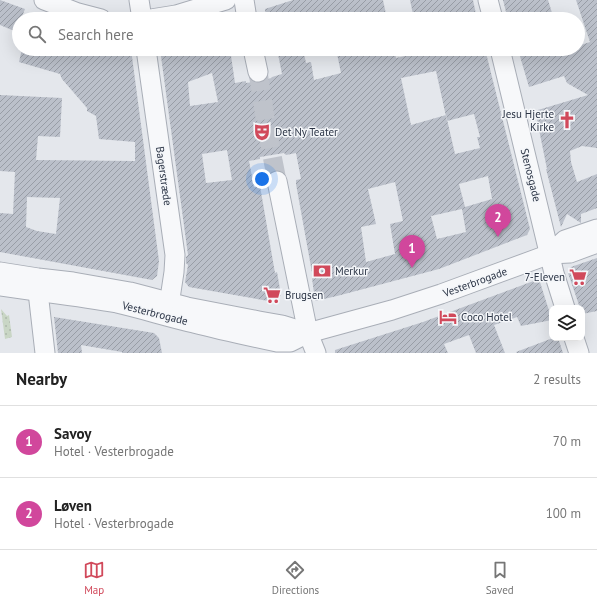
<!DOCTYPE html>
<meta charset="utf-8">
<style>
:root{--surface:#fff;--page:#f2f2f2;--text:#222;--muted:#767676;--line:#e0e0e0;--accent:#d1495b}
body{margin:0;font-family:"PT Sans",sans-serif;background:var(--page);color:var(--text)}
.controls{position:absolute;right:12px;bottom:12px;display:grid;overflow:hidden;border-radius:8px;box-shadow:0 4px 16px #0002}
.controls button{width:36px;height:36px;display:grid;place-items:center;padding:0;border:0;border-bottom:1px solid var(--line);background:var(--surface);color:var(--text);font:20px sans-serif}
.you{position:absolute;left:262px;top:179px;width:14px;height:14px;margin:-10px;border:3px solid #fff;border-radius:50%;background:#1a73e8;box-shadow:0 0 0 6px #1a73e833}
.badge{display:grid;place-items:center;width:26px;height:26px;border-radius:50%;background:var(--accent);color:#fff;font-size:13px;font-weight:700}
.pin{position:absolute;translate:-50% -33px;filter:drop-shadow(0 1px 2px #0008)}
.pin::after{content:'';position:absolute;top:21px;width:14px;height:12px;background:inherit;clip-path:polygon(0 0,100% 0,50% 100%)}
.list{margin:0;padding:0;list-style:none}
h2{display:flex;justify-content:space-between;align-items:center;height:52px;margin:0;padding:0 16px;font-size:17px}
h2 small{font-size:13px;font-weight:400;color:var(--muted)}
.list li{display:grid;grid-template-columns:26px 1fr auto;gap:12px;align-items:center;box-sizing:border-box;height:72px;padding:0 16px;border-top:1px solid var(--line)}
.list b{display:block;font-size:15px;white-space:nowrap}
.list p{margin:0;font-size:13px;white-space:nowrap;color:var(--muted)}
.list em{font-size:13px;font-style:normal;color:var(--muted)}
.icon{flex:none;width:22px;height:22px;fill:none;stroke:currentColor;stroke-width:2;stroke-linecap:round;stroke-linejoin:round}
.map{position:relative;flex:none;width:597px;height:353px;overflow:hidden}
.search{position:absolute;background:var(--surface);box-shadow:0 4px 16px #0002;left:12px;right:12px;top:12px;height:44px;display:flex;align-items:center;gap:10px;box-sizing:border-box;padding:0 14px;border-radius:22px;color:var(--muted);font-size:15px}
.sheet{height:196px;background:var(--surface)}
nav{display:flex;justify-content:space-around;align-items:center;box-sizing:border-box;height:56px;border-top:1px solid var(--line);background:var(--surface);font-size:11px;color:var(--muted)}
nav a{display:grid;justify-items:center;gap:2px}
nav .on{color:var(--accent)}
.map>svg:first-child{display:block}
</style>
<div class="map">
<svg width="597" height="353" viewBox="0 0 597 353">
<defs>
<pattern id="grass-dots" width="8" height="8" patternUnits="userSpaceOnUse"><rect width="8" height="8" fill="#c9d6c5"/><path d="M2 2h.1M6 6h.1" fill="none" stroke="#adb8ab" stroke-width="1.8" stroke-linecap="round"/></pattern>
<pattern id="building-hatch" width="6" height="6" patternUnits="userSpaceOnUse"><rect width="6" height="6" fill="#bbc0ca"/><path d="M-1 1l2-2M0 6l6-6M5 7l2-2" fill="none" stroke="#989da6"/></pattern>
</defs>
<rect width="100%" height="100%" fill="#e4e7ec"/>
<polygon fill="url(#grass-dots)" points="1,309 7,316 9,315 12,337 5,339"/>
<g fill="url(#building-hatch)" fill-rule="evenodd">
<polygon points="0,0 25,9 21,19 19,19 19,33 0,25"/>
<polygon points="293,0 383,0 387,19 266,19 265,9"/>
<polygon points="410,0 473,0 477,19 414,19"/>
<polygon points="503,0 548,0 553,16 541,19 511,19 509,16 507,16"/>
<polygon points="576,0 597,0 597,148 582,146 570,151 571,162 577,182 597,174 597,208 581,214 581,223 567,214 561,227 546,169 547,169 536,115 538,110 588,95 567,83 564,76 529,87 519,53 531,49 578,49 578,46 590,42"/>
<path d="M22,49H131L159,261L157,276L152,280L0,252V213L13,214L15,172L0,171V95L62,98L60,137L38,136L36,160L135,161V142L99,139L96,116L87,111V108L62,79L60,74L19,62ZM27,197L60,198L56,234L37,231L26,227Z"/>
<path d="M160,49H230L235,83L246,81V83L253,82L260,83L271,78L272,77L282,74L277,49H303L306,63L311,62L314,80L341,73L336,49H394L396,58L424,52V49H485L530,229L527,235L439,269L337,296L315,301L312,278H313L296,184V180L301,179L296,153L286,155L284,153L260,157V159L249,161L254,187L260,186L275,273L277,272L281,295L279,299L274,302L189,287L185,282L188,265L186,263V257L188,255ZM436,71L447,121L474,114L480,137H477L480,148L455,154L446,115L411,125L401,78ZM212,73L218,102L190,106L188,82ZM227,150L232,180L206,183L202,154ZM488,176L492,199L465,207L459,184ZM395,182L403,221L390,224L395,254L366,262L361,227L376,224L368,189ZM462,209L466,232L437,239L431,216Z"/>
<polygon points="597,258 597,311 582,314 582,308 580,308 568,273 571,267"/>
<polygon points="539,279 552,320 521,326 517,317 494,325 505,353 476,353 469,335 444,344 448,353 335,353 335,350 423,322"/>
<polygon points="54,317 154,333 159,338 162,353 122,353 122,352 81,345 82,353 58,353"/>
<polygon points="553,338 558,338 563,353 517,353 516,352"/>
</g>
<g fill="none" stroke-linecap="round" stroke-linejoin="round">
<polyline stroke="#bfc3cb" stroke-width="19" stroke-dasharray="19 10" stroke-linecap="butt" points="258,72 267,130 277,181"/>
<g stroke="#a9aeb7" stroke-width="21">
<g id="minor">
<polyline points="44,0 78,13 101,19"/>
<polyline points="139,0 142,19"/>
<polyline points="244,0 247,19"/>
<polyline points="488,0 493,19"/>
<polyline points="151,19 176,15 226,0"/>
<polyline points="146,49 175,255 174,272 169,305 174,314"/>
<polyline points="253,49 258,72"/>
<polyline points="500,49 554,273 565,308"/>
<polyline points="277,181 308,333 316,353"/>
<polyline points="550,254 565,240 597,229"/>
<polyline points="0,272 38,278 73,282 130,292 187,307 259,321 282,325 308,333"/>
<polyline points="38,281 38,292 45,353"/>
<path d="M0,286C39,292 78,296 117,303C143,309 168,317 194,323C221,330 249,336 277,342H290L308,333L392,310L441,294L550,254L570,253L597,243"/>
<polyline points="574,338 579,353"/>
</g>
</g>
<use href="#minor" stroke="#f7f8fa" stroke-width="19"/>
</g>
<defs>
<g id="church-bare" transform="scale(1.38)"><path d="M-1.2-6h2.4v3.5h3.3v2.4h-3.3V6h-2.4V-.1h-3.3v-2.4h3.3Z" fill="#d1495b" stroke="#f4f6f9" stroke-width="2.5" paint-order="stroke"/></g>
<g id="theatre-bare" transform="scale(1.38)"><path d="M-5-5.5Q0-4 5-5.5V0Q5 5 0 6Q-5 5-5 0ZM-3.3-2.5H-1v1.5H-3.3ZM1-2.5H3.3v1.5H1ZM-2.8 1Q0 5.5 2.8 1Z" fill="#d1495b" stroke="#f4f6f9" stroke-width="2.5" paint-order="stroke"/></g>
<g id="bank-bare" transform="scale(1.38)"><path d="M-6-4H6V4H-6ZM0-2.3a2.3 2.3 0 1 0 0 4.6a2.3 2.3 0 1 0 0-4.6Z" fill="#d1495b" stroke="#f4f6f9" stroke-width="2.5" paint-order="stroke"/></g>
<g id="supermarket-bare" transform="scale(1.38)"><path d="M-6-5.5h2.5l.6 2H6L4.5 2H-2.5L-4.4-4H-6ZM-1.5 3.2a1.3 1.3 0 1 0 .1 0ZM3 3.2a1.3 1.3 0 1 0 .1 0Z" fill="#d1495b" stroke="#f4f6f9" stroke-width="2.5" paint-order="stroke"/></g>
<g id="hotel-bare" transform="scale(1.38)"><path d="M-6-4.5h1.5V1H6V5H4.5V3h-9V5H-6ZM-4 0a1.8 1.8 0 1 1 3.6 0ZM.5 0V-2.5h3Q6-2.5 6 0Z" fill="#d1495b" stroke="#f4f6f9" stroke-width="2.5" paint-order="stroke"/></g>
</defs>
<g fill-rule="evenodd">
<use href="#church-bare" x="567" y="120"/>
<use href="#theatre-bare" x="262" y="132"/>
<use href="#bank-bare" x="322" y="271"/>
<use href="#supermarket-bare" x="578" y="277"/>
<use href="#supermarket-bare" x="272" y="295"/>
<use href="#hotel-bare" x="448" y="317"/>
</g>
<g text-anchor="middle" stroke-width="3" stroke-linejoin="round" paint-order="stroke">
<g font-size="11" fill="#2b3445" stroke="#f4f6f9" text-anchor="start">
<text x="554" y="118" text-anchor="end">Jesu Hjerte<tspan x="554" dy="13">Kirke</tspan></text>
<text x="275" y="136">Det Ny Teater</text>
<text x="335" y="275">Merkur</text>
<text x="565" y="281" text-anchor="end">7-Eleven</text>
<text x="285" y="299">Brugsen</text>
<text x="461" y="321">Coco Hotel</text>
</g>
<g font-size="11" fill="#2b3445" stroke="#f4f6f9">
<text transform="translate(531 175) rotate(76)" y="4">Stenosgade</text>
<text transform="translate(164 176) rotate(82)" y="4">Bagerstræde</text>
<text transform="translate(475 282) rotate(-20)" y="4">Vesterbrogade</text>
<text transform="translate(155 313) rotate(14)" y="4">Vesterbrogade</text>
</g>
</g>
</svg>
<div class="controls">
<button><svg class="icon" aria-label="layers" viewBox="0 0 24 24"><path d="M12 4l9 5-9 5-9-5zM3 14l9 5 9-5"/></svg></button>
</div>
<div class="you"></div>
<div class="pin badge" style="left:412px;top:268px;background:#d1479c">1</div>
<div class="pin badge" style="left:498px;top:237px;background:#d1479c">2</div>
<div class="search"><svg class="icon" aria-label="search" viewBox="0 0 24 24"><circle cx="10" cy="10" r="6"/><path d="M15 15l6 6"/></svg>Search here</div>
</div>
<section class="sheet">
<h2>Nearby<small>2 results</small></h2>
<ul class="list">
<li><span class="badge" style="background:#d1479c">1</span><div><b>Savoy</b><p>Hotel · Vesterbrogade</p></div><em>70 m</em></li>
<li><span class="badge" style="background:#d1479c">2</span><div><b>Løven</b><p>Hotel · Vesterbrogade</p></div><em>100 m</em></li>
</ul>
</section>
<nav>
<a class="on"><svg class="icon" aria-label="map" viewBox="0 0 24 24"><path d="M3 6l6-2 6 2 6-2v14l-6 2-6-2-6 2zM9 4v14M15 6v14"/></svg>Map</a>
<a><svg class="icon" aria-label="directions" viewBox="0 0 24 24"><path d="M12 3l9 9-9 9-9-9zM9 14v-3h6M13 9l2 2-2 2"/></svg>Directions</a>
<a><svg class="icon" aria-label="saved" viewBox="0 0 24 24"><path d="M7 4h10v16l-5-4-5 4z"/></svg>Saved</a>
</nav>
